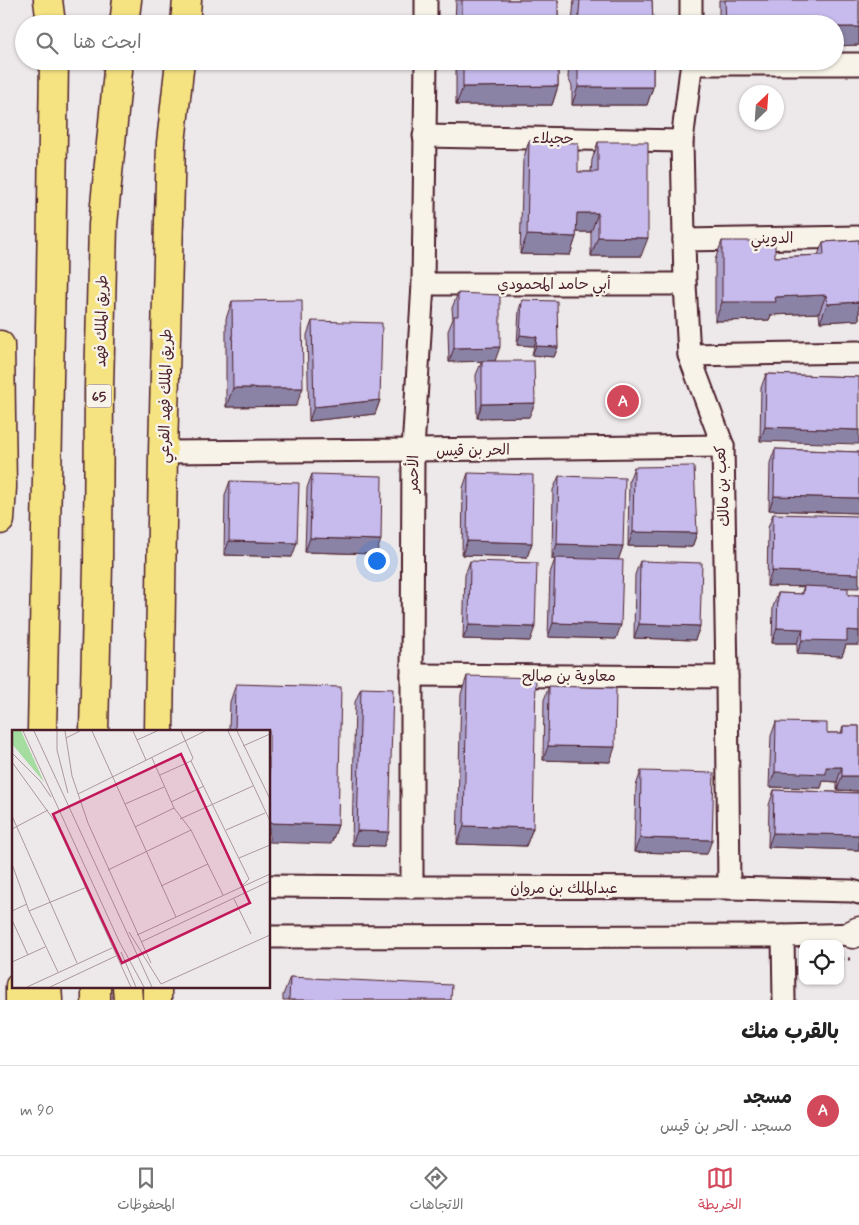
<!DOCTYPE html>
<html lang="ar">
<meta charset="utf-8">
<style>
:root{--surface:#fff;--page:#f6f6f6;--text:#222;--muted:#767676;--line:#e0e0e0;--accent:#d1495b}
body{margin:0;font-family:Mynerve,"Playpen Sans Arabic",sans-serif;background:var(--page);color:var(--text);direction:rtl}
.controls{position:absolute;right:15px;bottom:15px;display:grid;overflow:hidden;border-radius:10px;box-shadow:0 1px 4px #0004}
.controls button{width:45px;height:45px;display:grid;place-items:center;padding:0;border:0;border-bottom:1px solid var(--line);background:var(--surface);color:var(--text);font:25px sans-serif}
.compass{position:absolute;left:739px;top:85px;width:45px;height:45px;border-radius:50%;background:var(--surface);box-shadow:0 1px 4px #0004;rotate:25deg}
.you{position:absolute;left:376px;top:560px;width:18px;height:18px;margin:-12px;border:4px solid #fff;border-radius:50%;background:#1a73e8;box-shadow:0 0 0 8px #1a73e833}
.badge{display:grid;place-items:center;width:32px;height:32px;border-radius:50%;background:var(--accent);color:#fff;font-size:16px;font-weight:700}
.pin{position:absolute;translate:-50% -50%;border:2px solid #fff;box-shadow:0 1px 5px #0006}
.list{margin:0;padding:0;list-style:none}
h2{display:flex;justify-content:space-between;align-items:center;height:65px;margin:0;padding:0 20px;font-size:21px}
h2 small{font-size:16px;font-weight:400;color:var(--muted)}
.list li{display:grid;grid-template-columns:32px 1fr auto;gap:15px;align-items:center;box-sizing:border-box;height:90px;padding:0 20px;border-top:1px solid var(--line)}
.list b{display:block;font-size:19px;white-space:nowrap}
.list p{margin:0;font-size:16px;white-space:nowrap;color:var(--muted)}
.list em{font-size:16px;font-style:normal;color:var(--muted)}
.icon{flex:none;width:28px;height:28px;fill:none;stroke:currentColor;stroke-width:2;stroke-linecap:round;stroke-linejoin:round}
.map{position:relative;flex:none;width:859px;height:1000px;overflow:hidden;direction:ltr}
.search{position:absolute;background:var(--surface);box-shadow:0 1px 4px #0004;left:15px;right:15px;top:15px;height:55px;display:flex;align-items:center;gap:12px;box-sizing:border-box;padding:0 18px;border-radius:28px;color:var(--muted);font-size:19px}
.sheet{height:155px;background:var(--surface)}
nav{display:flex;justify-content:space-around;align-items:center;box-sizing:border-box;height:70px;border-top:1px solid var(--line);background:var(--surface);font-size:14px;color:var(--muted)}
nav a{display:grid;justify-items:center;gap:2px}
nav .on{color:var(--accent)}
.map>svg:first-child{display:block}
</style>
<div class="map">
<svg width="859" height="1000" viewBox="0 0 859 1000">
<rect width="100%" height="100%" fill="#ede8e9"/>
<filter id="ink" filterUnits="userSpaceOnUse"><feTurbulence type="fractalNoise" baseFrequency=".02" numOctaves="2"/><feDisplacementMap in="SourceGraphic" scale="10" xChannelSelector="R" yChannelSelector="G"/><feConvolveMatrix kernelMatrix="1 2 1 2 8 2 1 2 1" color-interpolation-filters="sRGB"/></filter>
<g filter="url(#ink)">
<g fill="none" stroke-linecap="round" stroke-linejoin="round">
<g stroke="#4a1f2b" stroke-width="25">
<g id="street">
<polyline points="691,0 691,24"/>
<polyline points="426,24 426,0"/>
<polyline points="692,61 682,141 685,284 689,355 723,446 727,677 729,888"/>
<polyline points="692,64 859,64"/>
<polyline points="424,136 682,141"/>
<polyline points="684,240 859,237"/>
<polyline points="423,284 685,284"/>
<polyline points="689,355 859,352"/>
<polyline points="163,452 413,450 723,446"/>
<polyline points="412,675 727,677"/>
<polyline points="269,886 412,887 729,888 852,891 859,893"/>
<polyline points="412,887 412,675 413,450 423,284 426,61"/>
<polyline points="783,936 784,1000"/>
<polyline points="269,937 783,936 859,934"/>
</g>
</g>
<g stroke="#4a1f2b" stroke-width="31">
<polyline id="secondary" points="853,934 859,931"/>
</g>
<g stroke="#4a1f2b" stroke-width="31">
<g id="primary">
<polyline points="185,24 187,0"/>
<polyline points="0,345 2,487 0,520"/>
<polyline points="159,731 163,452 171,143 180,61"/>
<polyline points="157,986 157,1000"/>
</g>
</g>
<g stroke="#4a1f2b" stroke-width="31">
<g id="highway">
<polyline points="48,0 51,24"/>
<polyline points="124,24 127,0"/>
<polyline points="42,731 51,277 54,61"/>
<polyline points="94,731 98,565 99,388 103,225 118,71 118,61"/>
<polyline points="47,986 48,1000"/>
<polyline points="96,986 96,1000"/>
<polyline points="127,986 128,1000"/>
<polyline points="20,1000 20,986"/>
</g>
</g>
<polyline stroke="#4a1f2b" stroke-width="3" stroke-dasharray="4 4" stroke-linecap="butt" points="840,959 850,959"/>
<use href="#street" stroke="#f7f3e8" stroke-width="21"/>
<use href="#secondary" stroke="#f7f3e8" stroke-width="28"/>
<use href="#primary" stroke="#f5e382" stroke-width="28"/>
<use href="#highway" stroke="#f5e382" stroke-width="28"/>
</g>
<g fill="#aaa1cb" stroke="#4a1f2b">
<polygon points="456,0 558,0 558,24 455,24"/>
<polygon points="574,0 652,0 653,24 572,24"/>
<polygon points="719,0 859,0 859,45 835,46 835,24 719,24"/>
<polygon points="456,61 558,61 558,86 552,105 456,105"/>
<polygon points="569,61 653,61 653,87 647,105 572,105 572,86 568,78"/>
<polygon points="529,141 578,172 591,172 592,160 598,142 641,256 591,256 591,232 576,232 576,237 570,255 520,254 523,160"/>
<polygon points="859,240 859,320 820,322 819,313 771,315 769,320 715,321 715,260 722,241 775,257 818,255 823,242"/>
<polygon points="458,293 495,361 529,417 477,418 476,375 482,361 449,362 448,331 453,319 452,308"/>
<polygon points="522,300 558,347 554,357 532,355 534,346 517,345 519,310"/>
<polygon points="232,301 296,406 226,407 226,319"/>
<polygon points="312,321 380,400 375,414 309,421 307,335"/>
<polygon points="766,374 859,377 760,441 761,388"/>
<polygon points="775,449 859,452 859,513 769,510 770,463"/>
<polygon points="634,467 697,533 692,547 628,546 629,481"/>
<polygon points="468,473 532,543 527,557 462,555 463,488"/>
<polygon points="312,474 376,554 305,552 307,488"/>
<polygon points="559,476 623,546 618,560 616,639 548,637 550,573 555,559 552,559 553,490"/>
<polygon points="230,481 292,557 224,555 225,495"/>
<polygon points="773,514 832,587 848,595 859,595 859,645 846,645 842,656 797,654 797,643 772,643 773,607 778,593 801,594 804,586 767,586 768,528"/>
<polygon points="470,561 530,641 463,639 465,575"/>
<polygon points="640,561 700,626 695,640 634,638 635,575"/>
<polygon points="467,676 533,828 526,846 457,844 461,694"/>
<polygon points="236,684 338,825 331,844 269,731 229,731 230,702"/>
<polygon points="549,686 610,762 543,760 544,700"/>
<polygon points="361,688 384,846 352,845 355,702"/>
<polygon points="776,722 827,733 841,733 843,726 859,726 859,791 837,790 837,782 823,781 821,788 769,787 771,736"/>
<polygon points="641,771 707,854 634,852 636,786"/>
<polygon points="774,790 859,793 859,850 768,847 769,805"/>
<polygon points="290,977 451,1000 283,1000 283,995"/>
</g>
<g fill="#8b83a5" stroke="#4a1f2b">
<polygon points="835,27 859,27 859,45 835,46"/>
<polygon points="558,86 552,105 456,105 463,87"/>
<polygon points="578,87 653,87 647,105 572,105"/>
<polygon points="577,213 598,213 591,232 570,232"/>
<polygon points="527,235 576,237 570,255 520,254"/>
<polygon points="598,237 648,238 641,256 591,256"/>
<polygon points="826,295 819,313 771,315 769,320 715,321 722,302 775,297"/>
<polygon points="859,302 859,320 820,322 827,304"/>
<polygon points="520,335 537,337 534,346 517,345"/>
<polygon points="536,346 558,347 554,357 532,355"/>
<polygon points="500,347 495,361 449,362 454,348"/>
<polygon points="233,388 303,388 296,406 226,407"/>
<polygon points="380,400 375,414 309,421 314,407"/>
<polygon points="535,403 529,417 477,418 482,404"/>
<polygon points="765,427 859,430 859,444 760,441"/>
<polygon points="774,496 859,498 859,513 769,510"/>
<polygon points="633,532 697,533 692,547 628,546"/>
<polygon points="310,538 381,540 376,554 305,552"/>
<polygon points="229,541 297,543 292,557 224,555"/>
<polygon points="467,541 532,543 527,557 462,555"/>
<polygon points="557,544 623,546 618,561 552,559"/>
<polygon points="772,571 859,574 859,588 767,586"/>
<polygon points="553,623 621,625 616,639 548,637"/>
<polygon points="639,624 700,626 695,640 634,638"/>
<polygon points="469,625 535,627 530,641 463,639"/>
<polygon points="777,628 803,629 797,643 772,643"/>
<polygon points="847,630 859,631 859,645 846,645 842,656 797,654 802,640"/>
<polygon points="548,746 615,747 610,762 543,760"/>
<polygon points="826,767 842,767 837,782 823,781 821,788 769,787 775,772"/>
<polygon points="842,776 859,776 859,791 837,790"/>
<polygon points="269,823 338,825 331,844 269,842"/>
<polygon points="464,826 533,828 526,846 457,844"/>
<polygon points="357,831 389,832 384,846 352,845"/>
<polygon points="773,833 859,835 859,850 768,847"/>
<polygon points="640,838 712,840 707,854 634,852"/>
</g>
<g fill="#c6bbec" stroke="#4a1f2b">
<rect x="462" y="0" width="96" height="24"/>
<polygon points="580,0 652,0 653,24 578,24"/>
<polygon points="725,0 859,0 859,27 835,27 835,24 726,24"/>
<polygon points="463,61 558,61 558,86 463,87"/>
<polygon points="575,61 653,61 653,87 578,87 578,67"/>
<polygon points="529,141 578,143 578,172 598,172 598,142 648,142 648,238 598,237 598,213 577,213 576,237 527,235"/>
<polygon points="859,240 859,302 827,304 826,295 775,297 776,302 722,302 722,241 775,241 775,257 824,255 823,242"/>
<polygon points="458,293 500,295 500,347 454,348 454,316 458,316"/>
<polygon points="302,300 303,388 233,388 232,301"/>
<polygon points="522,300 557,301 558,347 536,346 537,337 520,335"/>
<polygon points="312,321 382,323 380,400 314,407"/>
<polygon points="482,361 534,361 535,403 482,404"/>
<polygon points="766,374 859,377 859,430 765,427"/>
<polygon points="775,449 859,452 859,498 774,496"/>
<polygon points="694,466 697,533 633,532 634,467"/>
<polygon points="468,473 533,475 532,543 467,541"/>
<polygon points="312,474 382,476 381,540 310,538"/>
<polygon points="559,476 625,478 623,546 557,544"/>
<polygon points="230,481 299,483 297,543 229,541"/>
<polygon points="773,514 859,516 859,574 772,571"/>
<polygon points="555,558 623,560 621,625 553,623"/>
<polygon points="470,561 537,563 535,627 469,625"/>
<polygon points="640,561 702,563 700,626 639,624"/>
<polygon points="804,586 848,588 848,595 859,595 859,631 847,630 847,641 802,640 803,629 777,628 778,593 803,594"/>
<polygon points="467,676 536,678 533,828 464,826"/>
<polygon points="236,684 341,687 338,825 269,823 269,731 235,731"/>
<polygon points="549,686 616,688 615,747 548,746"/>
<polygon points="361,688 393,689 389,832 357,831"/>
<polygon points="776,722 827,723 827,733 843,733 843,726 859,726 859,776 842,776 842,767 826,767 826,774 775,772"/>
<polygon points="641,771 714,773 712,840 640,838"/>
<polygon points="774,790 859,793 859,835 773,833"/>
<polygon points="290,977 452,985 451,1000 289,1000"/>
</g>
</g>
<g text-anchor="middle" stroke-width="5" stroke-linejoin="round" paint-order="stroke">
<rect fill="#f7f3e8" stroke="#7e5f64" stroke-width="1" x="86.5" y="384.5" width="25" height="23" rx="4"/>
<g font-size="14" font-weight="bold" fill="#4a1f2b">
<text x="99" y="401">65</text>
</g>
<g font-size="15" fill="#4a1f2b" stroke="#f7f3e8">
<text transform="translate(553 138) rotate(1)" y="5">حجيلاء</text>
<text transform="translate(772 238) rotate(-1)" y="5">الدويني</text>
<text x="554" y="289">أبي حامد المحمودي</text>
<text transform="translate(101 321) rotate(-89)" y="5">طريق الملك فهد</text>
<text transform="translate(165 396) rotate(-89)" y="5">طريق الملك فهد الفرعي</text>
<text transform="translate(473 450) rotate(-1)" y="5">الحر بن قيس</text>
<text transform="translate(413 474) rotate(-89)" y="5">الأحمر</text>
<text transform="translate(722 486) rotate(-93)" y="5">كعب بن مالك</text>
<text x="569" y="681">معاوية بن صالح</text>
<text x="564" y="893">عبدالملك بن مروان</text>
</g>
</g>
<g transform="translate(12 730)">
<rect width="258" height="258" fill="#ede8e9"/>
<path d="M0,1H9L32,52L0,14Z" fill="#a5dda1"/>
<path fill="none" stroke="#ac989d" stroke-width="1" d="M11,1L107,211L132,257M22,1L140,257M45,1V20L56,63M53,1L60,46L76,93L139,233M80,1L164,187M121,1L134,30M169,1L181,28L179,31L237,149L229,157M216,1L258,91M225,1L258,69M54,8L68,1M125,10L145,1M231,16L258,4M0,23L28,51L39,67M140,28L162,78L179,100L211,165M0,32L44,93L119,257M148,45L179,31M66,64L193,1M159,72L192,56M113,74L152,57M0,86L65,233M168,89L241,56M123,97L162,78M0,99L36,80M214,100L253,83M227,128L258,115M0,134L17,181L46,242M96,140L179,100M149,156L196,134M222,169L239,204M0,181L15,174M17,181L75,157M0,190L16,225M117,202L149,254M125,205L258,144M129,212L258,151M109,222L124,257M0,232L33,217M149,254L258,205M15,257L100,218M38,257L104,226"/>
<path fill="#c2185b" fill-opacity="0.15" stroke="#c2185b" stroke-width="2.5" d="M169,24L238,173L110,233L41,84Z"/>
<rect width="258" height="258" fill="none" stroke="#4a1f2b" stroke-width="2.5"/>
</g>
</svg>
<div class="controls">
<button><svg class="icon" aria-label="locate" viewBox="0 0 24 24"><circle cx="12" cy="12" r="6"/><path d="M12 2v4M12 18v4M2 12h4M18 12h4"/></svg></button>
</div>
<svg class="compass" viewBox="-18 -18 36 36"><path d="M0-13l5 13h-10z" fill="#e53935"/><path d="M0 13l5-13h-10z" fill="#767676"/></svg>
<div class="you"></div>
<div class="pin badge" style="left:623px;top:401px">A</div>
<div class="search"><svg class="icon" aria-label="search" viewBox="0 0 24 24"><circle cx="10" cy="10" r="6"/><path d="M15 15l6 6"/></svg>ابحث هنا</div>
</div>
<section class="sheet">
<h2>بالقرب منك<small></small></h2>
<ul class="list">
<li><span class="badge">A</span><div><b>مسجد</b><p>مسجد · الحر بن قيس</p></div><em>90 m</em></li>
</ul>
</section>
<nav>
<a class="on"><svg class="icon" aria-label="map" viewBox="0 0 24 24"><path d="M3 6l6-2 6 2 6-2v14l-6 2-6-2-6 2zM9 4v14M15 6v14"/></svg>الخريطة</a>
<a><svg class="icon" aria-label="directions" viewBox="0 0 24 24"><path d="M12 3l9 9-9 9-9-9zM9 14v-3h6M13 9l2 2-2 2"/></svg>الاتجاهات</a>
<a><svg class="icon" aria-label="saved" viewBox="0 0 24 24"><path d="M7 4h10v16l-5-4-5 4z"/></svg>المحفوظات</a>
</nav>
